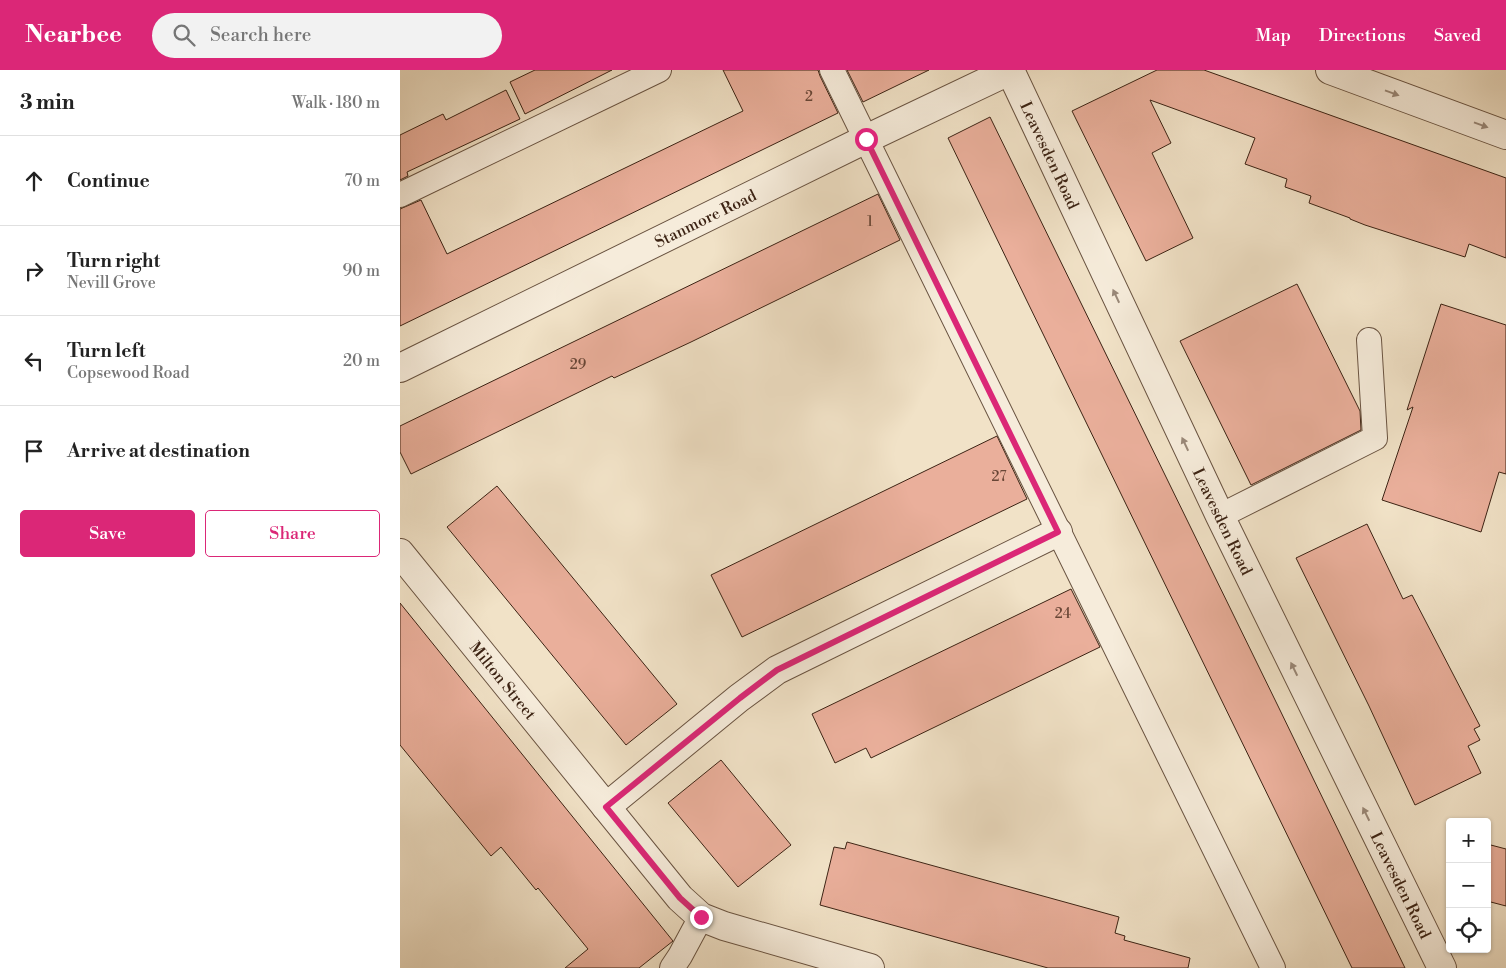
<!DOCTYPE html>
<meta charset="utf-8">
<style>
:root{--surface:#fff;--page:#f2f2f2;--text:#222;--muted:#767676;--line:#e0e0e0;--accent:#db2777}
body{margin:0;font-family:"Libre Bodoni",serif;background:var(--page);color:var(--text)}
.controls{position:absolute;right:15px;bottom:15px;display:grid;overflow:hidden;border-radius:5px;box-shadow:0 1px 4px #0004}
.controls button{width:45px;height:45px;display:grid;place-items:center;padding:0;border:0;border-bottom:1px solid var(--line);background:var(--surface);color:var(--text);font:25px sans-serif}
.stop{position:absolute;width:15px;height:15px;margin:-11px;border:4px solid #db2777;border-radius:50%;background:#fff}
.stop.end{background:#db2777;border-color:#fff;box-shadow:0 1px 5px #0008}
.list{margin:0;padding:0;list-style:none}
h2{display:flex;justify-content:space-between;align-items:center;height:65px;margin:0;padding:0 20px;font-size:21px}
h2 small{font-size:16px;font-weight:400;color:var(--muted)}
.list li{display:grid;grid-template-columns:32px 1fr auto;gap:15px;align-items:center;box-sizing:border-box;height:90px;padding:0 20px;border-top:1px solid var(--line)}
.list b{display:block;font-size:19px;white-space:nowrap}
.list p{margin:0;font-size:16px;white-space:nowrap;color:var(--muted)}
.list em{font-size:16px;font-style:normal;color:var(--muted)}
.actions{display:flex;gap:10px;padding:15px 20px}
.actions a{flex:1;padding:11px 0;border:1px solid var(--accent);border-radius:5px;text-align:center;font-size:18px;color:var(--accent)}
.actions .main{background:var(--accent);color:#fff}
.icon{flex:none;width:28px;height:28px;fill:none;stroke:currentColor;stroke-width:2;stroke-linecap:round;stroke-linejoin:round}
.map{position:relative;flex:none;width:1106px;height:898px;overflow:hidden}
header{display:flex;align-items:center;gap:30px;box-sizing:border-box;height:70px;padding:0 25px;background:var(--accent);color:#fff}
header strong{font-size:24px}
nav{display:flex;gap:28px;margin-inline-start:auto;font-size:18px}
.search{width:350px;height:45px;background:var(--page);display:flex;align-items:center;gap:12px;box-sizing:border-box;padding:0 18px;border-radius:28px;color:var(--muted);font-size:19px}
main{display:flex}
aside{flex:1;background:var(--surface)}
.map>svg:first-child{display:block}
</style>
<header>
<strong>Nearbee</strong>
<div class="search"><svg class="icon" aria-label="search" viewBox="0 0 24 24"><circle cx="10" cy="10" r="6"/><path d="M15 15l6 6"/></svg>Search here</div>
<nav><a>Map</a><a>Directions</a><a>Saved</a></nav>
</header>
<main>
<aside>
<h2>3 min<small>Walk · 180 m</small></h2>
<ul class="list">
<li><svg class="icon" aria-label="ahead" viewBox="0 0 24 24"><path d="M12 20V5M6 11l6-6 6 6"/></svg><div><b>Continue</b></div><em>70 m</em></li>
<li><svg class="icon" aria-label="right" viewBox="0 0 24 24"><path d="M7 20v-9h11M14 6l5 5-5 5"/></svg><div><b>Turn right</b><p>Nevill Grove</p></div><em>90 m</em></li>
<li><svg class="icon" aria-label="left" viewBox="0 0 24 24"><path d="M17 20v-9H6M10 6l-5 5 5 5"/></svg><div><b>Turn left</b><p>Copsewood Road</p></div><em>20 m</em></li>
<li><svg class="icon" aria-label="arrive" viewBox="0 0 24 24"><path d="M6 21V4h12l-3 4 3 4H6"/></svg><div><b>Arrive at destination</b></div></li>
</ul>
<div class="actions"><a class="main">Save</a><a>Share</a></div>
</aside>
<div class="map">
<svg width="1106" height="898" viewBox="0 0 1106 898">
<rect width="100%" height="100%" fill="#f1e2c7"/>
<filter id="stains"><feTurbulence type="fractalNoise" baseFrequency=".004" numOctaves="4"/><feColorMatrix values="0 0 0 0 .2 0 0 0 0 .09 0 0 0 0 .02 0 0 0 .5 -.17"/></filter>
<radialGradient id="worn" r=".72"><stop offset=".6" stop-color="#630" stop-opacity="0"/><stop offset="1" stop-color="#630" stop-opacity=".3"/></radialGradient>
<g fill="#eaaf9b" stroke="#3c2314">
<polygon points="135,0 212,0 125,44 110,12"/>
<polygon points="323,0 418,0 420,6 438,43 0,256 0,139 21,130 47,184 343,41"/>
<polygon points="447,0 529,0 463,32"/>
<polygon points="757,0 804,0 1106,108 1106,188 1069,174 1065,187 965,155 950,149 950,148 909,133 911,126 885,117 887,109 845,94 855,68 750,30 771,73 752,83 793,168 746,191 672,41"/>
<polygon points="106,20 120,49 7,102 8,106 0,110 0,65 43,44 46,50"/>
<polygon points="590,47 878,636 1005,898 952,898 626,229 548,68"/>
<polygon points="478,124 500,170 291,272 214,308 212,306 11,404 0,382 0,356"/>
<polygon points="897,214 960,341 961,360 851,415 780,271"/>
<polygon points="1041,234 1106,255 1106,404 1099,402 1081,462 982,430 1013,337 1007,340"/>
<polygon points="597,366 627,429 342,567 311,505"/>
<polygon points="97,416 277,634 226,675 47,457"/>
<polygon points="967,454 1003,529 1012,525 1080,656 1074,659 1080,670 1068,676 1081,703 1015,735 969,636 896,488"/>
<polygon points="671,519 700,577 471,688 466,678 435,693 412,644"/>
<polygon points="0,533 273,871 239,898 165,898 188,879 138,818 136,820 101,777 91,786 0,675"/>
<polygon points="321,690 391,775 338,817 268,733"/>
<polygon points="447,772 719,847 715,863 725,866 724,870 790,888 788,898 648,898 420,835 434,777 445,779"/>
<polygon points="1087,774 1106,779 1106,836 1087,831"/>
</g>
<g fill="none" stroke-linecap="round" stroke-linejoin="round">
<g stroke="#695341" stroke-width="26">
<g id="lane">
<polyline points="432,0 873,898"/>
<polyline points="0,125 259,0"/>
<polyline points="820,446 975,368 969,270"/>
<polyline points="272,898 280,886 301,847"/>
</g>
</g>
<g stroke="#695341" stroke-width="30">
<g id="street">
<path id="s1" d="M610,0L820,446L1042,898"/>
<polyline points="930,0 1106,65"/>
<path id="s2" d="M0,298L466,69L611,0"/>
<path id="s3" d="M0,483L280,828L301,847L324,856L470,898"/>
<polyline points="206,737 339,628 377,600 658,462"/>
</g>
</g>
<use href="#lane" stroke="#f6ecdb" stroke-width="24"/>
<use href="#street" stroke="#f6ecdb" stroke-width="28"/>
</g>
<defs><path id="oneway-solid" d="M-6-.8H1V-3.2L6.5 0L1 3.2V.8H-6Z" transform="scale(1.25)"/></defs>
<g fill="#998878">
<use href="#oneway-solid" transform="translate(992 23) rotate(20)"/>
<use href="#oneway-solid" transform="translate(1081 55) rotate(20)"/>
<use href="#oneway-solid" transform="translate(716 226) rotate(-115)"/>
<use href="#oneway-solid" transform="translate(785 374) rotate(-115)"/>
<use href="#oneway-solid" transform="translate(894 599) rotate(-116)"/>
<use href="#oneway-solid" transform="translate(966 744) rotate(-116)"/>
</g>
<g fill="none" stroke-linecap="round" stroke-linejoin="round">
<polyline stroke="#db2777" stroke-width="6" points="301,847 280,828 206,737 340,628 377,600 658,462 466,69"/>
</g>
<g text-anchor="middle" stroke-width="4.5" stroke-linejoin="round" paint-order="stroke">
<g font-size="14" fill="#684636">
<text x="409" y="31">2</text>
<text x="470" y="156">1</text>
<text x="178" y="299">29</text>
<text x="599" y="411">27</text>
<text x="663" y="548">24</text>
</g>
<g font-size="16" fill="#3c2314" stroke="#f6ecdb">
<text dy="6" stroke="none"><textPath href="#s1" startOffset="94">Leavesden Road</textPath></text>
<text dy="6" stroke="none"><textPath href="#s2" startOffset="340">Stanmore Road</textPath></text>
<text dy="6" stroke="none"><textPath href="#s1" startOffset="499">Leavesden Road</textPath></text>
<text dy="6" stroke="none"><textPath href="#s3" startOffset="164">Milton Street</textPath></text>
<text dy="6" stroke="none"><textPath href="#s1" startOffset="904">Leavesden Road</textPath></text>
</g>
</g>
<rect width="100%" height="100%" filter="url(#stains)"/>
<rect width="100%" height="100%" fill="url(#worn)"/>
</svg>
<div class="controls">
<button>+</button>
<button>−</button>
<button><svg class="icon" aria-label="locate" viewBox="0 0 24 24"><circle cx="12" cy="12" r="6"/><path d="M12 2v4M12 18v4M2 12h4M18 12h4"/></svg></button>
</div>
<div class="stop" style="left:466px;top:69px"></div>
<div class="stop end" style="left:301px;top:847px"></div>
</div>
</main>
